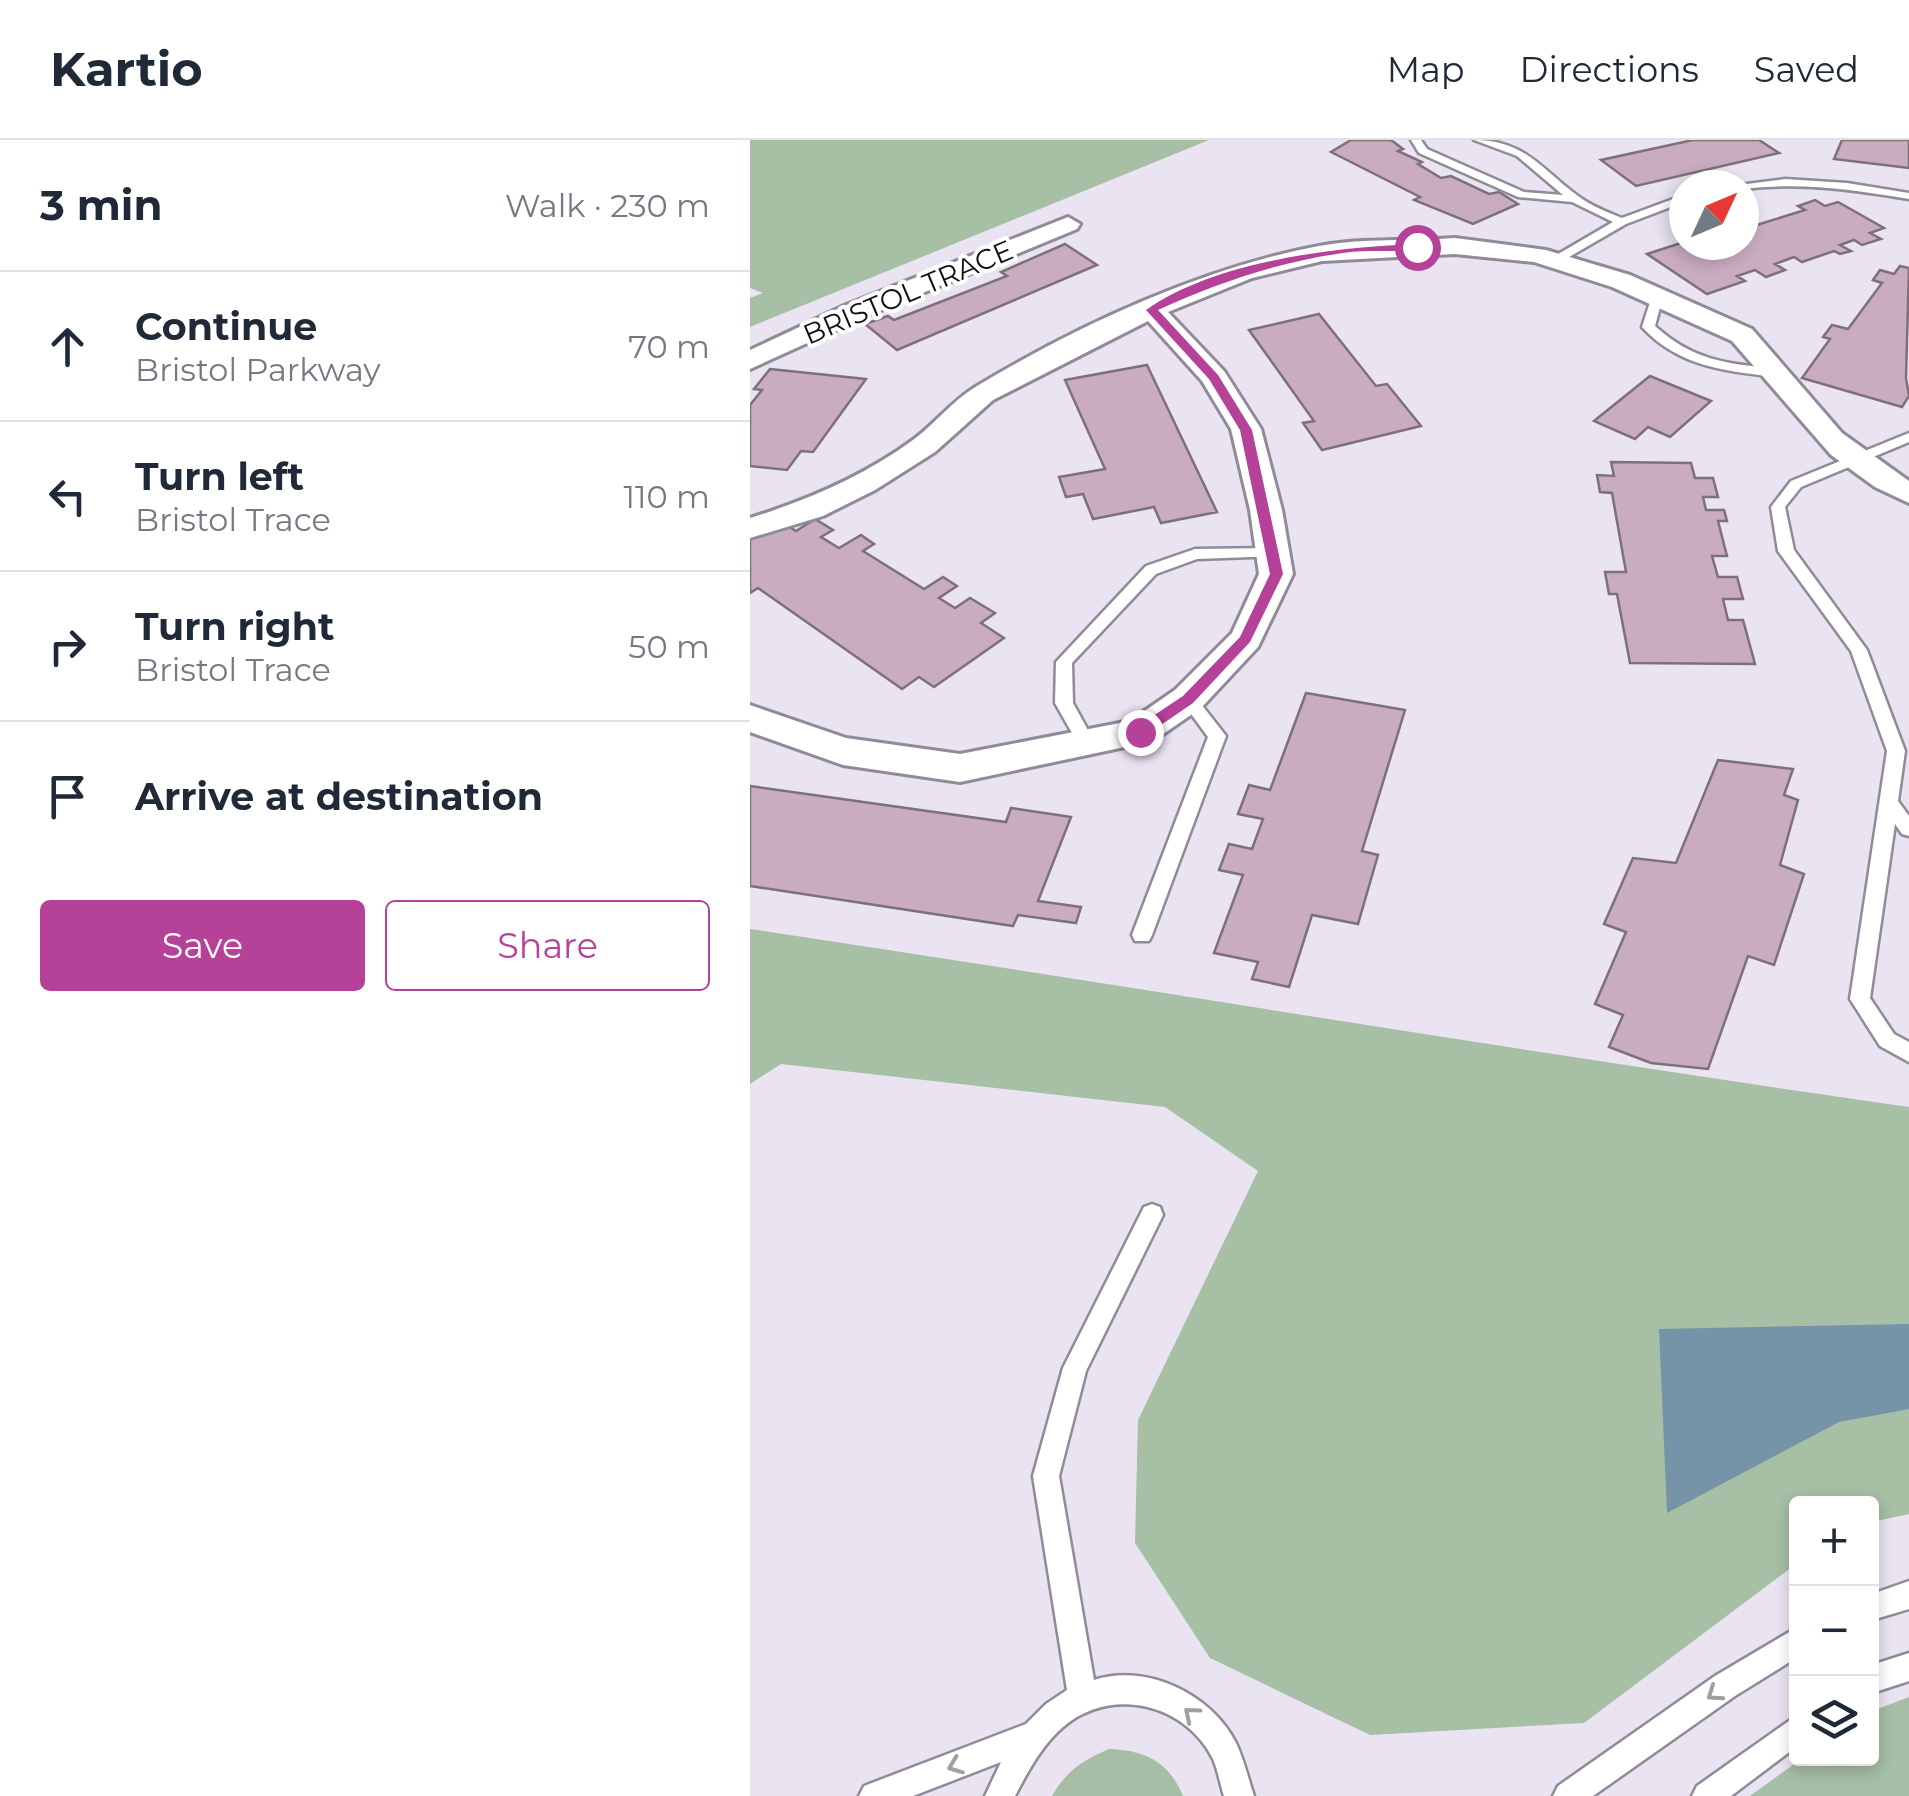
<!DOCTYPE html>
<meta charset="utf-8">
<style>
:root{--surface:#fff;--page:#f2f2f3;--text:#1f2937;--muted:#747a83;--line:#e0e1e3;--accent:#b64199}
body{margin:0;font-family:Montserrat,sans-serif;background:var(--page);color:var(--text)}
.controls{position:absolute;right:30px;bottom:30px;display:grid;overflow:hidden;border-radius:10px;box-shadow:0 5px 15px #0003}
.controls button{width:90px;height:90px;display:grid;place-items:center;padding:0;border:0;border-bottom:2px solid var(--line);background:var(--surface);color:var(--text);font:50px sans-serif}
.compass{position:absolute;left:919px;top:30px;width:90px;height:90px;border-radius:50%;background:var(--surface);box-shadow:0 5px 15px #0003;rotate:46deg}
.stop{position:absolute;width:30px;height:30px;margin:-22px;border:8px solid #b64199;border-radius:50%;background:#fff}
.stop.end{background:#b64199;border-color:#fff;box-shadow:0 2px 10px #0008}
.list{margin:0;padding:0;list-style:none}
h2{display:flex;justify-content:space-between;align-items:center;height:130px;margin:0;padding:0 40px;font-size:42px}
h2 small{font-size:32px;font-weight:400;color:var(--muted)}
.list li{display:grid;grid-template-columns:65px 1fr auto;gap:30px;align-items:center;box-sizing:border-box;height:150px;padding:0 40px;border-top:2px solid var(--line)}
.list b{display:block;font-size:38px;white-space:nowrap}
.list p{margin:0;font-size:32px;white-space:nowrap;color:var(--muted)}
.list em{font-size:32px;font-style:normal;color:var(--muted)}
.actions{display:flex;gap:20px;padding:30px 40px}
.actions a{flex:1;padding:22px 0;border:2px solid var(--accent);border-radius:10px;text-align:center;font-size:35px;color:var(--accent)}
.actions .main{background:var(--accent);color:#fff}
.icon{flex:none;width:55px;height:55px;fill:none;stroke:currentColor;stroke-width:2;stroke-linecap:round;stroke-linejoin:round}
.map{position:relative;flex:none;width:1159px;height:1656px;overflow:hidden}
header{display:flex;align-items:center;gap:60px;box-sizing:border-box;height:140px;padding:0 50px;background:var(--surface);border-bottom:2px solid var(--line)}
header strong{font-size:48px}
nav{display:flex;gap:55px;margin-inline-start:auto;font-size:35px}
main{display:flex}
aside{flex:1;background:var(--surface)}
.map>svg:first-child{display:block}
</style>
<header>
<strong>Kartio</strong>
<nav><a>Map</a><a>Directions</a><a>Saved</a></nav>
</header>
<main>
<aside>
<h2>3 min<small>Walk · 230 m</small></h2>
<ul class="list">
<li><svg class="icon" aria-label="ahead" viewBox="0 0 24 24"><path d="M12 20V5M6 11l6-6 6 6"/></svg><div><b>Continue</b><p>Bristol Parkway</p></div><em>70 m</em></li>
<li><svg class="icon" aria-label="left" viewBox="0 0 24 24"><path d="M17 20v-9H6M10 6l-5 5 5 5"/></svg><div><b>Turn left</b><p>Bristol Trace</p></div><em>110 m</em></li>
<li><svg class="icon" aria-label="right" viewBox="0 0 24 24"><path d="M7 20v-9h11M14 6l5 5-5 5"/></svg><div><b>Turn right</b><p>Bristol Trace</p></div><em>50 m</em></li>
<li><svg class="icon" aria-label="arrive" viewBox="0 0 24 24"><path d="M6 21V4h12l-3 4 3 4H6"/></svg><div><b>Arrive at destination</b></div></li>
</ul>
<div class="actions"><a class="main">Save</a><a>Share</a></div>
</aside>
<div class="map">
<svg width="1159" height="1656" viewBox="0 0 1159 1656">
<rect width="100%" height="100%" fill="#eae4f2"/>
<g fill="#a6bea5">
<polygon points="1159,1557 1159,1656 1000,1656 1051,1619 1122,1618 1122,1571"/>
<path d="M359,1609C395,1610 419,1622 433,1656H302C316,1631 333,1620 359,1609Z"/>
</g>
<g fill="#a6bfa5">
<polygon points="0,0 459,0 0,187 0,158 13,153 0,148"/>
<path d="M0,789C387,847 772,912 1159,967V1374L1122,1382V1364H1046V1424L834,1583L620,1595L460,1518L385,1403L388,1280L508,1031L415,967L31,924L0,944Z"/>
</g>
<polygon fill="#7594a7" points="1159,1184 1159,1269 1089,1282 917,1373 909,1189"/>
<g fill="#caacc1" stroke="#7d7079" stroke-width="2.5">
<polygon points="601,0 641,0 653,9 648,11 672,22 668,24 691,38 701,36 739,54 749,52 768,64 723,84 664,60 670,57 581,12"/>
<polygon points="943,0 1009,0 1029,13 886,46 851,20"/>
<polygon points="1092,0 1159,0 1159,28 1084,19"/>
<polygon points="1065,60 1075,66 1088,62 1134,88 1120,93 1131,99 1112,105 1104,100 1090,105 1101,111 1090,114 1084,111 1052,122 1044,117 1025,124 1035,130 1016,137 1005,130 987,136 995,141 957,154 897,114 934,102 994,105 994,89 1055,70 1048,66"/>
<polygon points="315,104 347,125 147,210 115,184 138,176 144,180 257,136 251,132"/>
<polygon points="1150,126 1159,128 1156,238 1159,256 1152,267 1052,238 1080,199 1073,197 1082,185 1098,189 1132,143 1123,140 1130,130 1144,134"/>
<polygon points="569,174 626,246 637,244 671,286 572,310 553,283 564,281 499,190"/>
<polygon points="397,225 467,372 411,383 404,367 343,379 333,354 316,357 309,337 355,329 315,240"/>
<polygon points="20,229 116,239 63,312 51,311 37,330 0,326 0,265 12,250 4,249"/>
<polygon points="900,236 961,261 920,297 898,287 885,299 844,281"/>
<polygon points="861,322 941,323 945,338 963,338 968,357 953,357 956,370 974,370 977,381 968,381 977,416 962,416 968,437 987,437 993,459 973,459 978,480 993,480 1005,524 880,523 867,454 859,454 855,432 876,432 862,353 850,352 847,335 864,336"/>
<polygon points="26,379 46,391 65,379 83,390 71,397 89,408 111,395 124,404 113,411 174,449 193,437 207,446 189,458 205,468 220,458 245,473 231,483 254,498 184,547 169,537 152,549 8,448 0,453 0,394"/>
<polygon points="556,553 655,570 612,711 628,715 608,784 562,775 539,847 502,839 508,822 464,813 493,735 469,730 479,704 502,709 513,679 488,674 499,645 520,650"/>
<polygon points="968,620 1043,629 1034,655 1048,660 1030,725 1054,734 1024,825 998,816 958,929 901,923 859,907 873,875 845,864 876,792 854,784 883,718 926,723"/>
<polygon points="0,646 256,682 261,668 321,677 288,761 331,767 326,783 268,775 263,786 0,746"/>
</g>
<g fill="none" stroke-linecap="round" stroke-linejoin="round">
<g stroke="#908b98" stroke-width="5">
<g id="service">
<path d="M661,0H671L677,9L774,52L813,55L767,16L724,0C775,0 791,29 828,56C841,66 857,72 872,78L934,55V62L876,84L807,124L803,123V117L863,82L822,62L768,57L669,13Z"/>
<path d="M1035,39L1097,43L1159,53V59C1104,50 1050,42 994,49V45H989Z"/>
<path d="M903,153L913,156L905,186C944,221 975,223 1026,229L1033,233L1026,237C975,231 929,227 892,187Z"/>
<polygon points="1159,293 1159,302 1051,347 1035,367 1044,410 1117,510 1155,611 1148,661 1159,676 1159,696 1152,694 1145,684 1120,858 1144,894 1159,902 1159,922 1130,906 1100,859 1137,611 1101,511 1028,411 1021,367 1041,341"/>
<polygon points="523,408 531,413 528,416 447,419 406,434 322,523 323,563 345,603 342,607 330,607 305,563 306,522 396,426 445,409"/>
<polygon points="438,553 444,555 476,596 402,795 399,801 385,801 382,795 458,597 430,559"/>
<path d="M402,1064L410,1067L413,1075L336,1231L309,1336L344,1540C397,1523 461,1554 486,1603C494,1620 498,1638 504,1656H474C470,1644 468,1630 463,1619C435,1563 361,1546 313,1587C292,1605 278,1631 265,1656H235L251,1622L163,1656H109L114,1646L276,1584L296,1564L317,1550L283,1336L313,1228L394,1067Z"/>
<polygon points="1159,1441 1159,1469 1122,1480 1122,1454"/>
<polygon points="1046,1488 1046,1518 985,1556 843,1656 803,1656 808,1646 965,1536"/>
<polygon points="1159,1513 1159,1541 1122,1553 1122,1525"/>
<polygon points="1046,1576 1046,1607 981,1656 942,1656 947,1646"/>
</g>
</g>
<g stroke="#908b98" stroke-width="6">
<g id="minor">
<polygon points="318,77 330,84 327,89 112,178 0,229 0,210 94,166"/>
<path d="M705,98L796,110L880,135L1002,189L1092,293L1159,341V363L1125,347L1081,315L982,201L862,147L784,122L705,114L572,121L502,138L418,172L474,231L511,289L532,370L543,434L508,507L451,568L403,601L210,642L93,625L0,592V565L96,598L210,614L380,581L425,550L482,493L509,434L500,370L481,289L452,241L398,181L243,260L185,312L125,350L73,376L0,398V378C58,360 114,336 163,300C185,284 203,260 227,246C329,185 452,128 569,106C612,98 661,101 705,98Z"/>
</g>
</g>
<use href="#service" fill="#fff" fill-rule="evenodd"/>
<use href="#minor" fill="#fff" fill-rule="evenodd"/>
</g>
<defs><path id="oneway-chevron" d="M-2-3.5L2.5 0L-2 3.5" fill="none" stroke-width="1.6" stroke-linecap="round" stroke-linejoin="round" transform="scale(2.5)"/></defs>
<g stroke="#9f9fa1">
<use href="#oneway-chevron" transform="translate(964 1554) rotate(145)"/>
<use href="#oneway-chevron" transform="translate(441 1574) rotate(-140)"/>
<use href="#oneway-chevron" transform="translate(205 1626) rotate(159)"/>
</g>
<path fill="#b64199" d="M667,104L671,109C645,113 619,109 593,113C528,122 467,143 408,170L468,235L502,290L533,434L500,502L443,563L395,596H385V588L433,556L490,497L520,434L490,290L459,239L396,170C465,121 585,107 667,104Z"/>
<g text-anchor="middle" stroke-width="8" stroke-linejoin="round" paint-order="stroke">
<g font-size="28" fill="#100e13" stroke="#fff">
<text transform="translate(158 152) rotate(-23)" y="10">BRISTOL TRACE</text>
</g>
</g>
</svg>
<div class="controls">
<button>+</button>
<button>−</button>
<button><svg class="icon" aria-label="layers" viewBox="0 0 24 24"><path d="M12 4l9 5-9 5-9-5zM3 14l9 5 9-5"/></svg></button>
</div>
<svg class="compass" viewBox="-18 -18 36 36"><path d="M0-13l5 13h-10z" fill="#e53935"/><path d="M0 13l5-13h-10z" fill="#747a83"/></svg>
<div class="stop" style="left:667px;top:107px"></div>
<div class="stop end" style="left:390px;top:592px"></div>
</div>
</main>
